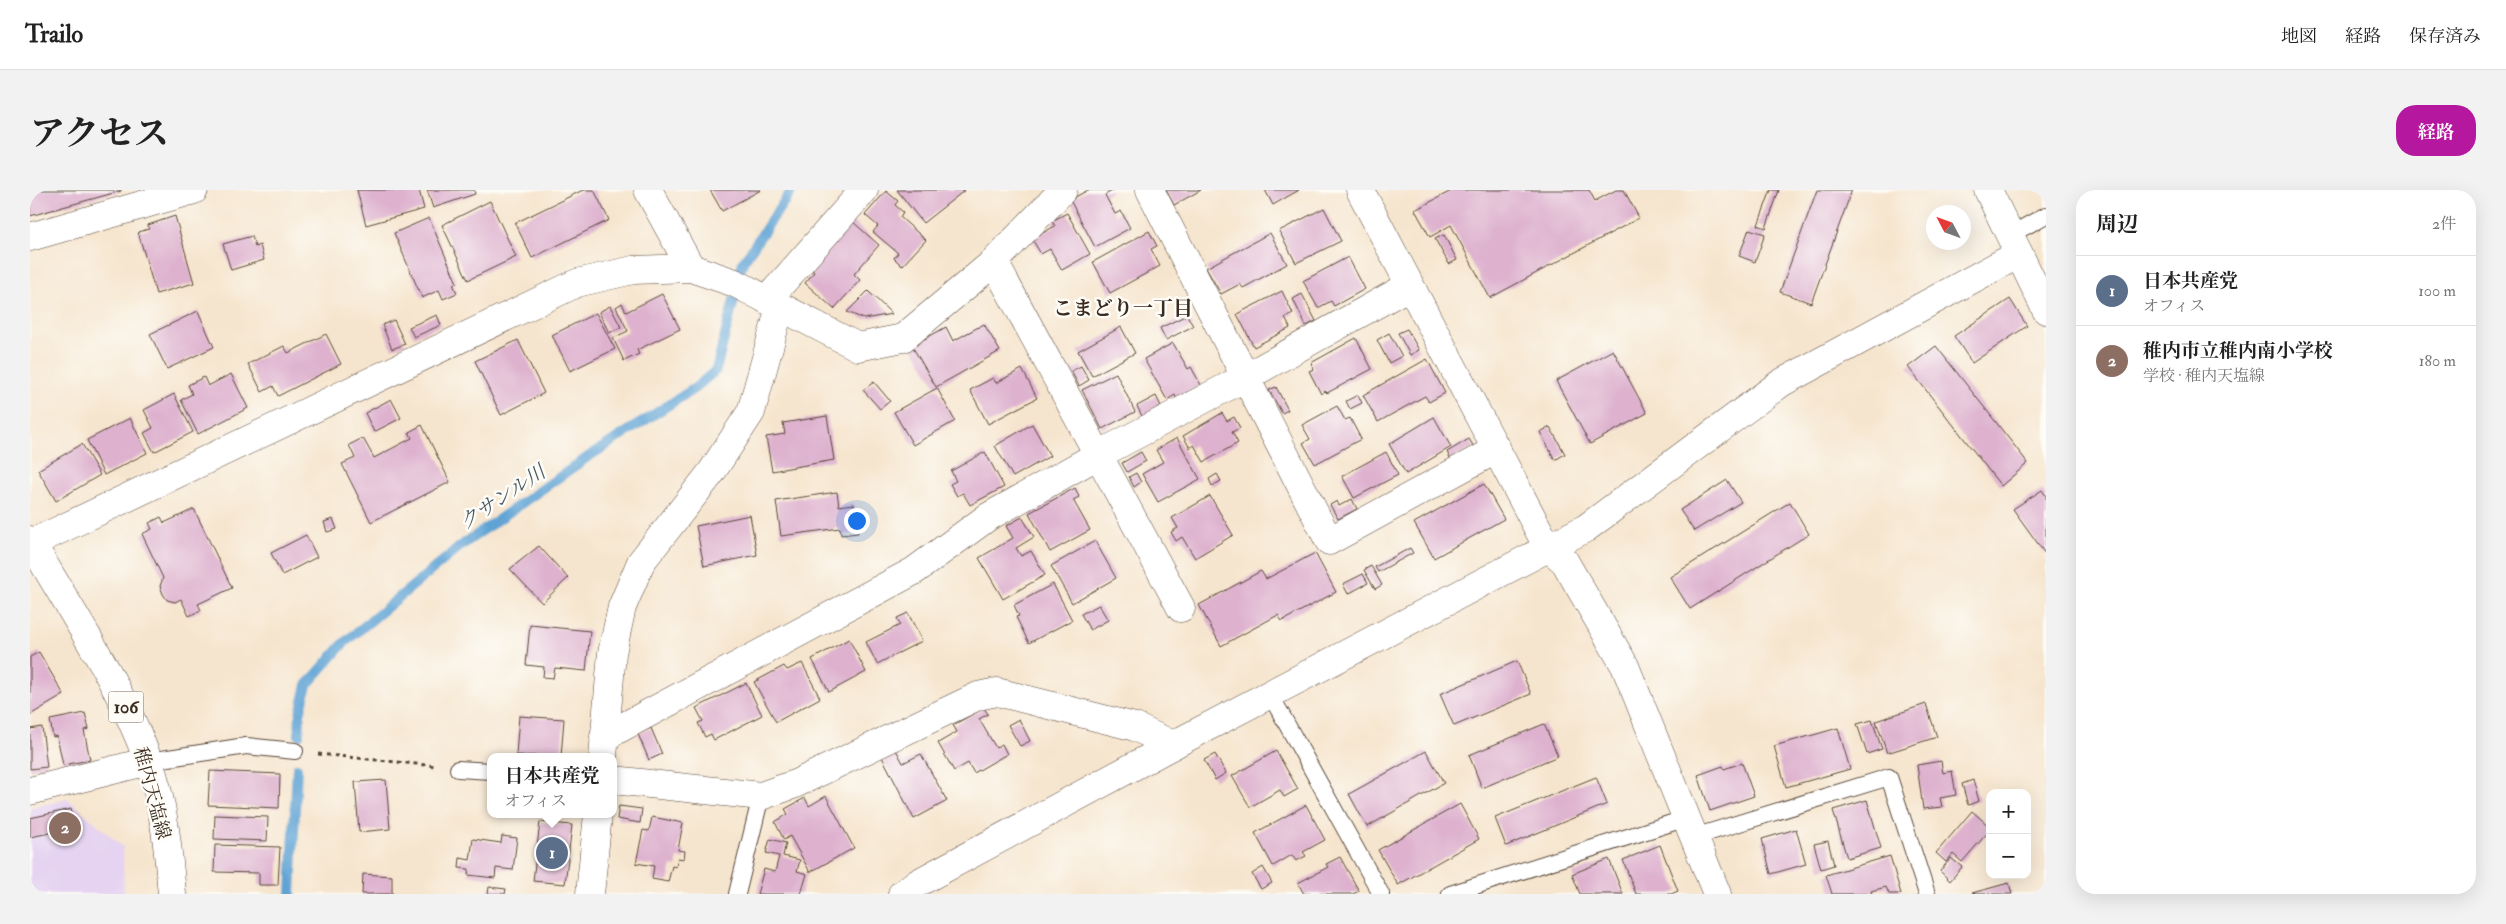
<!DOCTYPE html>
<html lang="ja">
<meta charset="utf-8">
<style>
:root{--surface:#fff;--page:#f2f2f2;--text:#222;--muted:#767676;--line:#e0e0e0;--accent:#b5179e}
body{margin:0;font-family:"IM FELL Double Pica","Noto Serif JP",serif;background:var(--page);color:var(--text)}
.controls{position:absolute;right:15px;bottom:15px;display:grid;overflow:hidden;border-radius:10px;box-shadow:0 5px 20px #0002}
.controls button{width:45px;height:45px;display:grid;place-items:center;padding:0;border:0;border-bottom:1px solid var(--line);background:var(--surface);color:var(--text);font:25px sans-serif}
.compass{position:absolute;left:1896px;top:15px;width:45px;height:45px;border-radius:50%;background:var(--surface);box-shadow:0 5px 20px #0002;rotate:311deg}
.you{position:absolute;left:826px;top:330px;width:18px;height:18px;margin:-12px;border:4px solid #fff;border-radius:50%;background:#1a73e8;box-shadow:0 0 0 8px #1a73e833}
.badge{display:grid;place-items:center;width:32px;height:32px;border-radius:50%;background:var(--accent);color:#fff;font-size:16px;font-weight:700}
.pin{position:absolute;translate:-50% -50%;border:2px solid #fff;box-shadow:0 1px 5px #0006}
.popup{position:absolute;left:457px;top:563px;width:130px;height:65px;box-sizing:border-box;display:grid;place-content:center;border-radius:10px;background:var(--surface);filter:drop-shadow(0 1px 4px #0005);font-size:16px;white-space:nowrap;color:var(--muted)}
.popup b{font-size:19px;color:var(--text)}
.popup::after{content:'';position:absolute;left:50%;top:100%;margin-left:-10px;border:10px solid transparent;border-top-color:var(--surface)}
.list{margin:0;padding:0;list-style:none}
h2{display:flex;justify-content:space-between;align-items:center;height:65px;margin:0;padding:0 20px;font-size:21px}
h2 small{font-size:16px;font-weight:400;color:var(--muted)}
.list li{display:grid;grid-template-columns:32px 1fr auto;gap:15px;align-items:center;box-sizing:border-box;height:70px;padding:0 20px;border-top:1px solid var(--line)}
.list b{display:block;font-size:19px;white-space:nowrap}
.list p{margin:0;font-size:16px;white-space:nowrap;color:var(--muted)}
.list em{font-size:16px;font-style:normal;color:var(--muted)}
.map{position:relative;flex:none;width:2016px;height:704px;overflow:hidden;border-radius:20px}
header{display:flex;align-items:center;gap:30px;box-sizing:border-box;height:70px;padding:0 25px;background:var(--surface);border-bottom:1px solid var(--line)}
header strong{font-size:24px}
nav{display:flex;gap:28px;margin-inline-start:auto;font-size:18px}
.intro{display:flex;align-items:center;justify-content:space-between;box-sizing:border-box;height:120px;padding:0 30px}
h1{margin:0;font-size:35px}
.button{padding:12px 22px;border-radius:20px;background:var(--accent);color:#fff;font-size:18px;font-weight:700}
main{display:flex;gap:30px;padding:0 30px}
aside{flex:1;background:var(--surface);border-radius:20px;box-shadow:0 5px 20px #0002}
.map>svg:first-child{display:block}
</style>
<header>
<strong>Trailo</strong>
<nav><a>地図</a><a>経路</a><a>保存済み</a></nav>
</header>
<div class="intro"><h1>アクセス</h1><a class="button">経路</a></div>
<main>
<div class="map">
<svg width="2016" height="704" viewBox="0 0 2016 704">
<rect width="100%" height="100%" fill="#fdfcf7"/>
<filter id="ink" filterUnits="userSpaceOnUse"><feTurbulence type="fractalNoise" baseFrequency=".02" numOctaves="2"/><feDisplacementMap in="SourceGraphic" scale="10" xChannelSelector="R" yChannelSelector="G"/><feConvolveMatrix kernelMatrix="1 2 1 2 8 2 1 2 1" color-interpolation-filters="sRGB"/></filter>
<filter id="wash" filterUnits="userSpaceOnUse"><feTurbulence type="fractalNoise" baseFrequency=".0096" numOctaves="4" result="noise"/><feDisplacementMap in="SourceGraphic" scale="20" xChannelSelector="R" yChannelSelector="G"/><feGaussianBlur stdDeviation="1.12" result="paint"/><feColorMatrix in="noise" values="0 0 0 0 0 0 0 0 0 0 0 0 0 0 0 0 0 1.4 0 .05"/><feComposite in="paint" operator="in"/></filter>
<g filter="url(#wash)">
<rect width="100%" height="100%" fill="#f6e5ce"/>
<polygon fill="#e5d3f1" points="38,609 93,657 94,704 0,704 0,618"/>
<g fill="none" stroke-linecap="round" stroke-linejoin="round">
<g stroke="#5fa3d4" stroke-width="10">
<polyline points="711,79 713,72 762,0"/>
<polyline points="269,545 270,524 277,495 314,453 432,355 558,267 665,198 686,180 704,110"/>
<polyline points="261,704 267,578"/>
</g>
</g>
<g id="blocks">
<g fill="#deb2cf">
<polygon points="0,0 91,0 91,1 0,26"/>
<polygon points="327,0 389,0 394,19 336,35"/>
<polygon points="397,0 444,0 445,4 403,18"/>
<polygon points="553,0 564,0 579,30 502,68 485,33"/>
<polygon points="680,0 731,0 692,21"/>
<polygon points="867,0 935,0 893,33"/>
<polygon points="1058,0 1084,0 1075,5 1085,24 1091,21 1100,38 1065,57 1040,10"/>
<polygon points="1136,0 1171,0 1144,15"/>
<polygon points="1235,0 1269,0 1243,15"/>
<polygon points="1423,0 1559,0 1565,11 1586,0 1594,0 1609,28 1460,108 1421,35 1400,47 1385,20"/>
<polygon points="1741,0 1749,0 1736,38 1728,35"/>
<polygon points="1787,0 1822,0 1781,113 1750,102"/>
<polygon points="856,1 868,11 865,15 873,22 870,27 896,50 872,76 864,68 868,63 843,42 848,36 835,25"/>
<polygon points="460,11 486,67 438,90 412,35"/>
<polygon points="1294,18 1311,51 1266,73 1249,41"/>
<polygon points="1037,23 1060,64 1032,80 1020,59 1011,64 1002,49 1025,36 1022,31"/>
<polygon points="145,26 164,93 126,104 108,42 119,39 118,35"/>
<polygon points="399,28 427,93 423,94 427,103 413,109 409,100 392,108 364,43"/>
<polygon points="822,31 849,55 824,84 830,90 804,119 775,93 784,82 780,79"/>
<polygon points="1719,39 1735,44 1725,72 1709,66"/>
<polygon points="1119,41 1127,56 1121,59 1130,76 1080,103 1063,72"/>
<polygon points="1240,43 1257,74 1213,98 1210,94 1191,104 1176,78"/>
<polygon points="1414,45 1427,70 1419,74 1405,49"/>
<polygon points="222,46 225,57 230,55 234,70 201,80 193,54"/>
<polygon points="1318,67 1335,99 1304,116 1301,111 1288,118 1273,91"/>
<polygon points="838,101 862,124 834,129 817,122"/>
<polygon points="1252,101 1263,124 1255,128 1260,138 1224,157 1207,124"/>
<polygon points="632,104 650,139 607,160 609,164 594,171 583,148 598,141 586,117 592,113 596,122"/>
<polygon points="1272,104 1286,131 1276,136 1263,109"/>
<polygon points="1980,109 1997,136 1942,173 1924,146"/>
<polygon points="580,116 591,137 579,143 569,122"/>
<polygon points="168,121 184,157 137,179 120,144"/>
<polygon points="566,123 585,159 540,181 522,145"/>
<polygon points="407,125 411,135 384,147 379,137"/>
<polygon points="1157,125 1163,136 1136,150 1130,138"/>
<polygon points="364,130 375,154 362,159 352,135"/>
<polygon points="954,134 970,161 906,197 882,156 916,137 923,151"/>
<polygon points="1091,137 1105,163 1062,186 1048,161"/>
<polygon points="1377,139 1389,160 1380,165 1368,143"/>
<polygon points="1359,143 1372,166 1359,173 1347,150"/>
<polygon points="296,144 311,174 248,206 243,196 232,202 218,174 254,156 258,163"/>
<polygon points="1326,148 1342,179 1297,203 1295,201 1291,204 1279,181 1284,179 1281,173"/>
<polygon points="488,150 514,203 471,225 445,171"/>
<polygon points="1143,153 1158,179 1161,177 1171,195 1146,208 1145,205 1137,210 1114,169"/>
<polygon points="1906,156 1998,273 1971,296 1878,177"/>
<polygon points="1583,160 1617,223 1560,254 1526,191"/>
<polygon points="1397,169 1415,203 1399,212 1395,206 1348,232 1333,205"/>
<polygon points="1051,176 1059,190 1049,196 1041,181"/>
<polygon points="992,179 1007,208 958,234 940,200 963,188 966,193"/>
<polygon points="1086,183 1105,222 1072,239 1052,200"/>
<polygon points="201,184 218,218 168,244 151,210 162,204 158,195 174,187 178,196"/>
<polygon points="844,192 860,211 850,219 833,200"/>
<polygon points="1246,197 1258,220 1252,223 1239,200"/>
<polygon points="907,198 925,231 883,255 864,222"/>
<polygon points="144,204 163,242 124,262 114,243 123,238 114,220"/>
<polygon points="1328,205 1332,213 1320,219 1316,211"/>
<polygon points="1126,206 1131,216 1112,226 1107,216"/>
<polygon points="361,209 371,228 344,242 335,223"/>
<polygon points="1307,216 1315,230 1320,228 1331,249 1285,274 1273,253 1280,249 1272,235"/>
<polygon points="1192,223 1197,231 1204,227 1210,238 1202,242 1208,253 1174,272 1164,255 1160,258 1153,246"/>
<polygon points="797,226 804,270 742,281 736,247 755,244 753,233"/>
<polygon points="1404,227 1421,257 1376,284 1359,254"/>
<polygon points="100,228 117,263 74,285 57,250"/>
<polygon points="1002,234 1020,266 983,287 965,256"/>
<polygon points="392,235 420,292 341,332 312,274 325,268 319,255 333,248 344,268 382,248 379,242"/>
<polygon points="1520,237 1535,264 1525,270 1510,242"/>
<polygon points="1147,248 1170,289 1128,312 1112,284 1133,272 1126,260"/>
<polygon points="1439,249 1444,257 1421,270 1417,262"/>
<polygon points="52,254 70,285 26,311 8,280"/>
<polygon points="955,262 974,297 940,315 933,303 927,306 920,294 926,291 921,281"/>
<polygon points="1111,262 1116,271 1097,282 1092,273"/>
<polygon points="1356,262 1368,285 1324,308 1312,286"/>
<polygon points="1106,283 1111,292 1104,297 1099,287"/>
<polygon points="1187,284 1191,291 1182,296 1179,289"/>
<polygon points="1697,290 1711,312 1664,341 1650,320"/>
<polygon points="1454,294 1474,329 1404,368 1384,333"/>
<polygon points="1045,298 1049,307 1043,310 1060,340 1020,362 999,323"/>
<polygon points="2012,300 2016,306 2016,365 1983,319"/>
<polygon points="807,302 809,316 824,314 828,343 811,345 810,338 751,346 746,311"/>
<polygon points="1180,306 1203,345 1165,368 1152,347 1146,351 1141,342 1148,338 1142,328"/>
<polygon points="1322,309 1327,319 1308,329 1300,315 1307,311 1309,316"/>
<polygon points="1760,312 1779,344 1660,419 1640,387"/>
<polygon points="164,319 202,398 168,414 171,420 159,426 151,409 145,412 137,410 133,404 130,396 133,388 112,344 122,339 119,333 131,327 134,333"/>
<polygon points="720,325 727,365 674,376 666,336"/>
<polygon points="992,327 1004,347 986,358 991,366 1001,361 1015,385 973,409 949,368 983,348 976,336"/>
<polygon points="303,329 307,339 297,342 294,332"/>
<polygon points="276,345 287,367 252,385 241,363"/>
<polygon points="1065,351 1086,388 1042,413 1021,376"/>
<polygon points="509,356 538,388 512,413 480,379"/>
<polygon points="1380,358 1383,363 1348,382 1345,377"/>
<polygon points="1285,363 1306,402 1252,431 1248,425 1191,456 1169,415 1231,381 1236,389"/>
<polygon points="1341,376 1352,395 1345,399 1334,380"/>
<polygon points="1333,384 1338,393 1318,404 1313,394"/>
<polygon points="1023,394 1042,430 999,453 986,427 989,426 984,415"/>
<polygon points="1069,415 1078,430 1060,440 1051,424"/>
<polygon points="878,423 892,451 847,474 836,452 870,435 867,428"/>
<polygon points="500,435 560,441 556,481 525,478 523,488 513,487 514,477 496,475"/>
<polygon points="819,449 836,482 799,502 782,469"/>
<polygon points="9,462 34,505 0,525 0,467"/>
<polygon points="1487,471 1501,504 1424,536 1410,504"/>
<polygon points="772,473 790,508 746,532 724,492 754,476 757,480"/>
<polygon points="716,493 732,525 684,550 681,544 675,547 668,533 673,531 666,518"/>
<polygon points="1896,514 1907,547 1857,563 1846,531"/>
<polygon points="954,518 958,524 949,529 966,558 972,554 977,564 944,583 938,573 924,581 908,553 927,542 923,535"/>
<polygon points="55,523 59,539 54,540 60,570 33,575 27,546 23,547 20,530"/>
<polygon points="489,526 534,529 531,567 486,565"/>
<polygon points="989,529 1000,551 990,556 978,535"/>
<polygon points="1842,530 1852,559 1837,564 1827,534"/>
<polygon points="1514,534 1528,566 1452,598 1439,565"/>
<polygon points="12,537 17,577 0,579 0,539"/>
<polygon points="621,538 632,564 619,570 608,544"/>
<polygon points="1808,538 1820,579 1756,597 1744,556"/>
<polygon points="866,560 873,573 891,564 917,611 884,629 852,567"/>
<polygon points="1246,561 1268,599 1254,607 1250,600 1220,617 1202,586"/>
<polygon points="1396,561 1414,593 1337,637 1319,604"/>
<polygon points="1185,564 1196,583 1185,590 1174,570"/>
<polygon points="1911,571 1913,583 1922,581 1926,605 1910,608 1912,617 1893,619 1887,575"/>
<polygon points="1712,573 1724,606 1680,621 1668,585 1693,576 1694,579"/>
<polygon points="180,581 250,584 249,618 178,615"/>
<polygon points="1566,587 1577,614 1476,656 1465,628"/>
<polygon points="356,590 360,639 329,642 325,592"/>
<polygon points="1943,590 1949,611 1938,615 1932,594"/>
<polygon points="796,606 824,658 780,682 760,646 754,650 745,632 758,624 755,619 775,608 779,616"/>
<polygon points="1837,610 1851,658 1817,668 1803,620"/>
<polygon points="1430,614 1449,649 1368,695 1348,660"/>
<polygon points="1276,615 1295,650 1273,662 1276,666 1266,671 1262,665 1243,676 1225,643"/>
<polygon points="589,616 612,619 610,633 587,629"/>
<polygon points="41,619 45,638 0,647 0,628"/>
<polygon points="1942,621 1960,637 1960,640 1932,672 1923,664 1916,672 1906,663"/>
<polygon points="185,625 238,627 237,651 184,649"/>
<polygon points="622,627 653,633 648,660 655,661 654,669 648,668 646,677 642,676 638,692 622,689 624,676 606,673 613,640 619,641"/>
<polygon points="510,632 542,635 535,694 503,691"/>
<polygon points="1766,639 1776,674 1741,684 1732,649"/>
<polygon points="472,646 487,648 483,680 466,678 465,688 438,685 439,679 429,678 430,668 440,670 443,649 471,653"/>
<polygon points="740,649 756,653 753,666 770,670 767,681 777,684 771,704 727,704 734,679 745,682 749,666 736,663"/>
<polygon points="1798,651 1804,675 1791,679 1784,654"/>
<polygon points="185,655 250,657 248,695 229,695 229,683 184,682"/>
<polygon points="1630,655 1648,701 1641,704 1606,704 1593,670"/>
<polygon points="1860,666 1871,704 1859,704 1856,697 1841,701 1842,704 1802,704 1796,685"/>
<polygon points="1310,667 1329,701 1323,704 1274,704 1268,693 1298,677 1296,674"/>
<polygon points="1921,668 1932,677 1920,691 1910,681"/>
<polygon points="1579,669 1593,704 1550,704 1542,684"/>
<polygon points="1233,677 1242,693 1231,699 1222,684"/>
<polygon points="333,684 362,686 362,704 332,704"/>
<polygon points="1979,693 1982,704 1942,704 1942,703"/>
<polygon points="459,697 476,699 475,704 458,704"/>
</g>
</g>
</g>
<g filter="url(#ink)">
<use href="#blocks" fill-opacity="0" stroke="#574638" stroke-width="1"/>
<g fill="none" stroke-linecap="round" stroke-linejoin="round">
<g stroke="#574638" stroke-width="18">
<g id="service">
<polyline points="1980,45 2016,25"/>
<polyline points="1240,504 1351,704"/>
<polyline points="119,571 216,556 265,561"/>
<polyline points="428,579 461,581"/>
<polyline points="1664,647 1859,587 1897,704"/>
<polyline points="707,704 731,606"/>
<polyline points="1420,704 1657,628"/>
</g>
</g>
<g stroke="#574638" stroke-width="29">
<g id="minor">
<polyline points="618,0 661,78"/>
<polyline points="1120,0 1299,351 1467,259"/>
<polyline points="1330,0 1517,356 1535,372 1595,476 1687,704"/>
<polyline points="0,47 164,0"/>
<polyline points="964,72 1151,418"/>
<polyline points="737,110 834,0"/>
<polyline points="2,353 547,93 603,80 661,78 705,93 828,157 873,148 964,72 1033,0"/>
<polyline points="574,547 884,381 958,327 1068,265 1216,187 1379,96"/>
<polyline points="573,567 582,463 592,417 611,372 681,283 721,222 750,117"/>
<polyline points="583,590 731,606 765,594 948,506 967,502 1105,537 1143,555"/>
<polyline points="0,601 119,571"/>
<polyline points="560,704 568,624"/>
<polyline points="872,704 884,695 1143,555 1556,338 1751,193 1989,64"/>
</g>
</g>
<g stroke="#574638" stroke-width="29">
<polyline id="tertiary" points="1958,0 2016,120"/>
</g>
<g stroke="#574638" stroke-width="29">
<path id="primary" d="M0,350C41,422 89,491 118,570C134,612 138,659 142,704"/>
</g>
<polyline stroke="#574638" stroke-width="3" stroke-dasharray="4 4" stroke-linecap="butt" points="288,564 406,576"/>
<use href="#service" stroke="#fff" stroke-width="16"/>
<use href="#minor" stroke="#fff" stroke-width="28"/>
<use href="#tertiary" stroke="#fff" stroke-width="28"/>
<use href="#primary" stroke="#fff" stroke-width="28"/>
</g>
</g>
<g text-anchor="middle" stroke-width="5" stroke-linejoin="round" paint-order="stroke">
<rect fill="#fdfcf7" stroke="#75695f" stroke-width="1" x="78.5" y="501.5" width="35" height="31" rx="4"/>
<g font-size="18" font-weight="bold" fill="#3b2a1e">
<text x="96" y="523">106</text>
</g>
<g font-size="19" fill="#3b2a1e" stroke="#fdfcf7">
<text transform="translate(123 603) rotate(75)" y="7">稚内天塩線</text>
</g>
<g font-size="20" font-weight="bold" fill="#3b2a1e" stroke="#fdfcf7">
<text x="1093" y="125">こまどり一丁目</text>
</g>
<g font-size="20" font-style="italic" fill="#495a67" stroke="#fdfcf7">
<text transform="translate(472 307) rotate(-34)" y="7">クサンル川</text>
</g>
</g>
</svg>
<div class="controls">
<button>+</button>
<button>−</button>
</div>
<svg class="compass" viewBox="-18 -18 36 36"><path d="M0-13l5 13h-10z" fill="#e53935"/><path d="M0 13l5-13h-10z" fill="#767676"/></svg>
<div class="you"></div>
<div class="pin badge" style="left:522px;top:663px;background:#5c6f8a">1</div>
<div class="popup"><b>日本共産党</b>オフィス</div>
<div class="pin badge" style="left:35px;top:638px;background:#8d6e63">2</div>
</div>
<aside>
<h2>周辺<small>2件</small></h2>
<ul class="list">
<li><span class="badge" style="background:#5c6f8a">1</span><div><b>日本共産党</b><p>オフィス</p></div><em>100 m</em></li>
<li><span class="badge" style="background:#8d6e63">2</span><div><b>稚内市立稚内南小学校</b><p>学校 · 稚内天塩線</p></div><em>180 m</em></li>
</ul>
</aside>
</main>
